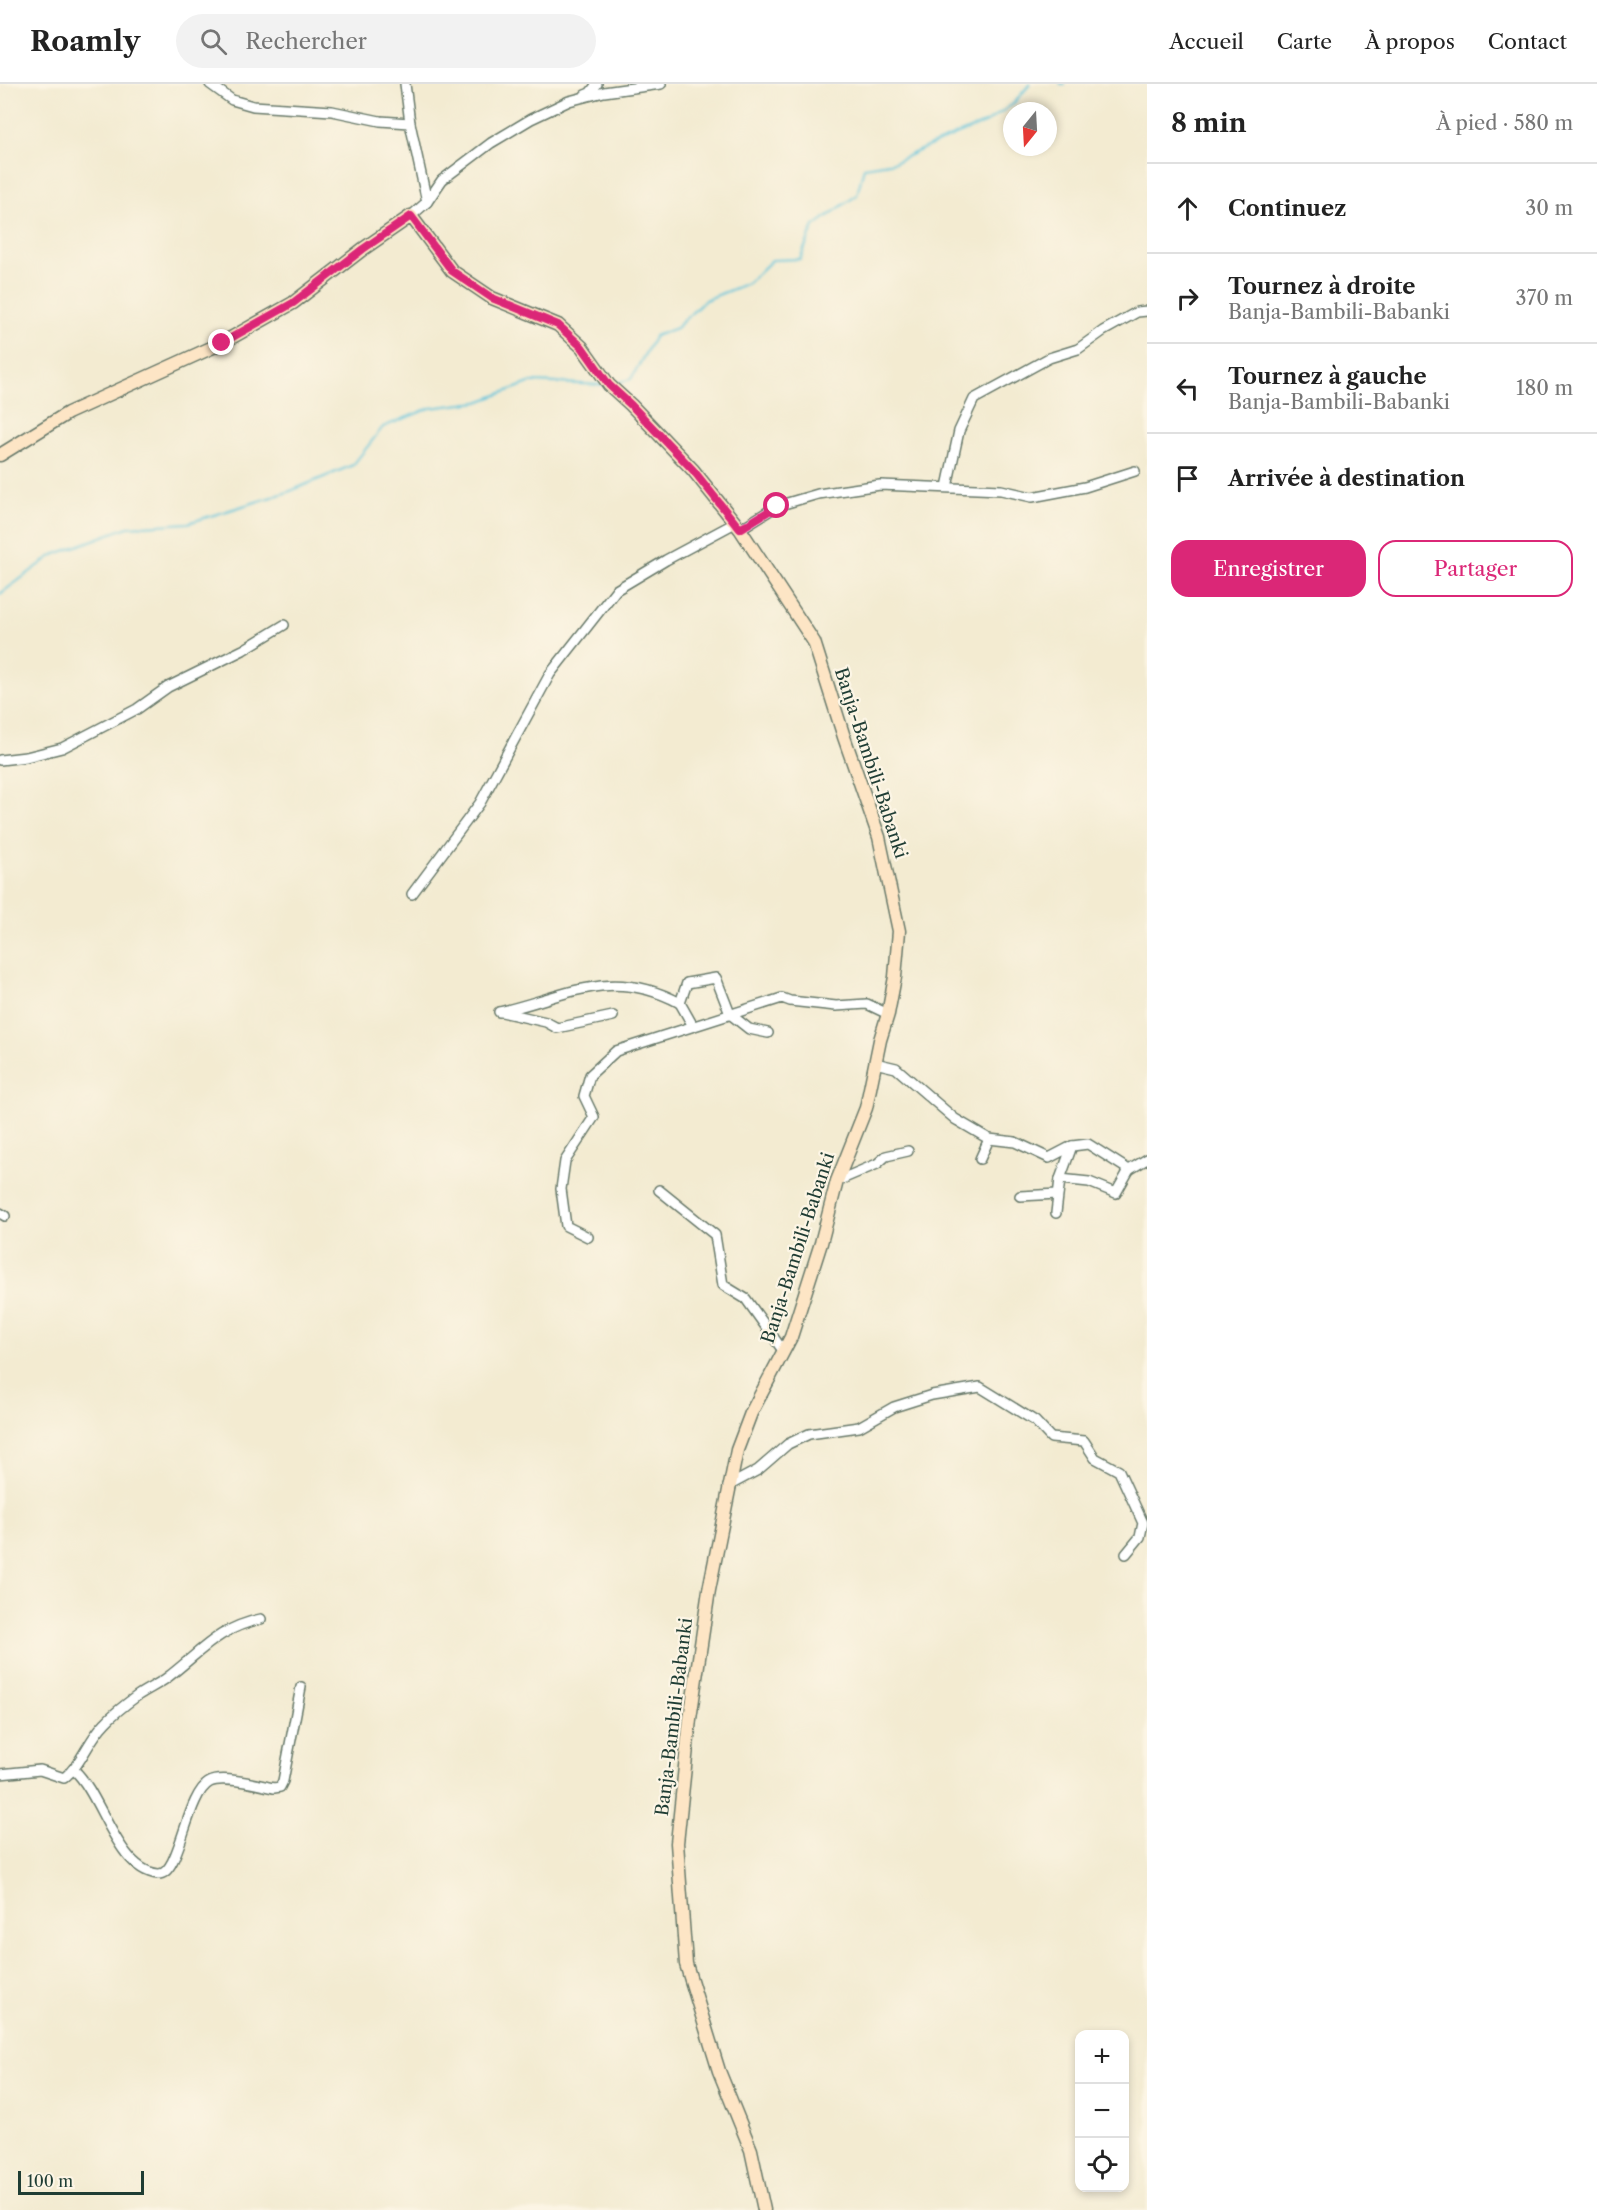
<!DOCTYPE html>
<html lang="fr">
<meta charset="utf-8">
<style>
:root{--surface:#fff;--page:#f2f2f2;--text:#222;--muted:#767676;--line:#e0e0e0;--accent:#db2777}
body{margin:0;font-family:"Libre Caslon Text",serif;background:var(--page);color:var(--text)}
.controls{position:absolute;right:18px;bottom:18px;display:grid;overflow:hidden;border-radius:12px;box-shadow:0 3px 9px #0003}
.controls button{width:54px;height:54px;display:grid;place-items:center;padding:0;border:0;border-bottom:2px solid var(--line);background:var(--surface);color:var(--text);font:30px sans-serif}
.compass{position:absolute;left:1003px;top:18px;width:54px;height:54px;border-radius:50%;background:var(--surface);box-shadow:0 3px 9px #0003;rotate:198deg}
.scale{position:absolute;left:18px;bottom:15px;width:126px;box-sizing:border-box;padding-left:6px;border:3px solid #1f3d34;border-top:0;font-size:16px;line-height:21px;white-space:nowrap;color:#1f3d34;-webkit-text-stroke:4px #fcf5e5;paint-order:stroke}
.stop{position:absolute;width:18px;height:18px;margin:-14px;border:4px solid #db2777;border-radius:50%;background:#fff}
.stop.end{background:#db2777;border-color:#fff;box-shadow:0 2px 6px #0008}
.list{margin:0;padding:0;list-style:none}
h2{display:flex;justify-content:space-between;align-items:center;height:78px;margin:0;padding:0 24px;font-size:26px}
h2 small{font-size:20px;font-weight:400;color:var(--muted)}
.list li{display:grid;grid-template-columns:39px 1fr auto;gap:18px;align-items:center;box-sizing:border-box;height:90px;padding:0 24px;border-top:2px solid var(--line)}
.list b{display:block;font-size:22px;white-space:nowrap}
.list p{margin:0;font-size:20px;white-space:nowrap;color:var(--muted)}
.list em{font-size:20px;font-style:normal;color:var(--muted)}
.actions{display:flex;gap:12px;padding:18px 24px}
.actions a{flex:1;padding:14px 0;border:2px solid var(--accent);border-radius:18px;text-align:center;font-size:21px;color:var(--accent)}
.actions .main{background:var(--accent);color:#fff}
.icon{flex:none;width:33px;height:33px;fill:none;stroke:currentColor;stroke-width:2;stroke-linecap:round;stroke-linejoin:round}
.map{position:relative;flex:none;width:1147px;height:2126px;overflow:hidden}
header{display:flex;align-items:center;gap:36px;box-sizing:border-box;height:84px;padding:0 30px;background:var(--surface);border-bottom:2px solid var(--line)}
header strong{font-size:28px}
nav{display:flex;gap:33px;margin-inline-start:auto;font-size:21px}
.search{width:420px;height:54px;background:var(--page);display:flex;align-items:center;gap:15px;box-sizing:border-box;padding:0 21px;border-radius:33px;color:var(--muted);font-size:22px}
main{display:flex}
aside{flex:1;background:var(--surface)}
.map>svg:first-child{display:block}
</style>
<header>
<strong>Roamly</strong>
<div class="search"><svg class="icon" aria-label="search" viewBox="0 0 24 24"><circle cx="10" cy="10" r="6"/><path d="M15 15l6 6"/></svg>Rechercher</div>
<nav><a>Accueil</a><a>Carte</a><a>À propos</a><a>Contact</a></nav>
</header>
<main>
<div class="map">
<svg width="1147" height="2126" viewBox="0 0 1147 2126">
<rect width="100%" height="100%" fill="#fcf5e5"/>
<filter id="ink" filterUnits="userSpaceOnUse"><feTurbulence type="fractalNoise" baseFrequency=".0167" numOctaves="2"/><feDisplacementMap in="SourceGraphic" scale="12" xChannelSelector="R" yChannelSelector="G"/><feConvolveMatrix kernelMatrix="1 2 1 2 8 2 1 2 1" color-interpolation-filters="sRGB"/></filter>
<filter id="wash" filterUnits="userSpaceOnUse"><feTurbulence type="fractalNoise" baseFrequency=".008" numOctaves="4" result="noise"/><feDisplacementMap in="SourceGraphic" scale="24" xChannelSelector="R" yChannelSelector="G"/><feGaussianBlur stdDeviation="1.35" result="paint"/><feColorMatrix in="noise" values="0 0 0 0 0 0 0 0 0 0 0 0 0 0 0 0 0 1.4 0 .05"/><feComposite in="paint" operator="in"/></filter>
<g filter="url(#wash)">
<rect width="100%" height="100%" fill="#f3ebd1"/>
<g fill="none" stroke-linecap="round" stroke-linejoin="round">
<g stroke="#5ec4dc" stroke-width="2">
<polyline points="1060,0 1064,0"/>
<polyline points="613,300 631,295 655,252 676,244 705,216 748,199 772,176 800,175 814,142 857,111 864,83 895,78 929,62 987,38 1013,20 1030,0"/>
<polyline points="0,510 53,471 128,443 188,439 288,408 353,381 383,343 430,324 478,318 532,298 605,301"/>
</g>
</g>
</g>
<g filter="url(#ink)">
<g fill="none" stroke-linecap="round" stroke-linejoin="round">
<g stroke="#697a6b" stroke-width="12">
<g id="street">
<polyline points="210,0 232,16 253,22 332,27 380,37 410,39"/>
<polyline points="405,0 410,39 427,118"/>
<polyline points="585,11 590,9 597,0"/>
<polyline points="411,132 427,118 442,96 491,59 531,35 569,17 604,8 661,0"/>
<polyline points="947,403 959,347 974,315 1049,274 1078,265 1103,247 1137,228 1147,227"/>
<polyline points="740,445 777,422 818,410 880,401 1001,406 1032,413 1085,403 1135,387"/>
<polyline points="0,676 26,673 62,664 137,625 168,603 243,566 284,541"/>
<polyline points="412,810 480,719 550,590 616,506 666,476 735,439"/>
<path d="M499,928C568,912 611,882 680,919"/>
<polyline points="502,928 546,938 557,944 613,932"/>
<polyline points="693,942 680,919 687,899 716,894 730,930 749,945 768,949"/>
<polyline points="875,979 896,984 955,1035 989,1055 980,1075"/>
<polyline points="989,1055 1015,1058 1049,1074 1072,1062 1060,1095 1056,1129"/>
<polyline points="1129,1086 1147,1075"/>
<polyline points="1060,1095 1089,1098 1116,1109 1129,1086 1088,1060 1072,1062"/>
<polyline points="837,1097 877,1080 886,1072 908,1067"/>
<polyline points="659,1106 715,1151 723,1201 746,1215 784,1268"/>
<polyline points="1020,1112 1058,1110"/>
<polyline points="0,1129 5,1132"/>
<polyline points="588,1153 566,1142 561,1105 565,1077 594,1033 584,1012 590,991 616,967 782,914 790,917 836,922 867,920 888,930"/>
<polyline points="728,1402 758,1386 788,1360 809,1350 859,1343 894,1323 932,1311 980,1303 1035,1337 1051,1354 1084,1357 1095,1374 1119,1387 1143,1439 1140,1453 1126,1470"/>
<path d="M74,1686C102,1711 117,1786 158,1790C180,1792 186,1710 210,1698C223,1691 259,1701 274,1704L280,1703L283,1697L301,1603"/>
<path d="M0,1690L40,1686L64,1694C82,1680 88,1656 105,1639C114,1629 126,1620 137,1612C147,1605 159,1600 168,1593C202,1567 218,1544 261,1535"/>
</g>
</g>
<g stroke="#697a6b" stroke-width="15">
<polyline id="secondary" points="0,371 68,329 222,259 293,219 363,165 411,132 452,187 492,214 558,241 582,263 609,301 631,321 693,386 740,445 814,558 844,653 879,753 899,847 895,893 888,930 880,956 866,1024 837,1097 821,1159 791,1253 751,1329 737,1366 709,1506 690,1635 677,1759 686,1880 719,1987 751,2066 764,2126"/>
</g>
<use href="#street" stroke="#fff" stroke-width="9"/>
<use href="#secondary" stroke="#fde5c5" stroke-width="12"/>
</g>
</g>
<g fill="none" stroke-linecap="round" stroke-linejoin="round" filter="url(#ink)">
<polyline stroke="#db2777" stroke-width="8" points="222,259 293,219 363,165 411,132 452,187 492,214 558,241 582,263 609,301 631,321 693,386 740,445 777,422"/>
</g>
<g text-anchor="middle" stroke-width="4.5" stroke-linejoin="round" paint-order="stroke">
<g font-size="18" fill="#1f3d34" stroke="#fcf5e5">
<text transform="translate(871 679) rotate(72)" y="6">Banja-Bambili-Babanki</text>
<text transform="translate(798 1164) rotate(-72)" y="6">Banja-Bambili-Babanki</text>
<text transform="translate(674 1633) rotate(-83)" y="6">Banja-Bambili-Babanki</text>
</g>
</g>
</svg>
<div class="controls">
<button>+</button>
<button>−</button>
<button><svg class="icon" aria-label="locate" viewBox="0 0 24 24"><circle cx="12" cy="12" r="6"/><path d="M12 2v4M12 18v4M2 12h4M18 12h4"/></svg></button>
</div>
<svg class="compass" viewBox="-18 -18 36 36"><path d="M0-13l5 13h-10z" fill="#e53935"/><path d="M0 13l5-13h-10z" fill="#767676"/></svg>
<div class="scale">100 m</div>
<div class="stop" style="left:777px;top:422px"></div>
<div class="stop end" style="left:222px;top:259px"></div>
</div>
<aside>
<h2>8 min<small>À pied · 580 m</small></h2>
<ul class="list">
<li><svg class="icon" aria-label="ahead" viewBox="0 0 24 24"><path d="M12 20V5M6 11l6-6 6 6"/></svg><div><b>Continuez</b></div><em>30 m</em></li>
<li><svg class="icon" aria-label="right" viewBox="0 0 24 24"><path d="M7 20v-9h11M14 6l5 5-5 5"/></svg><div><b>Tournez à droite</b><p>Banja-Bambili-Babanki</p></div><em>370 m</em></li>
<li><svg class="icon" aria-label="left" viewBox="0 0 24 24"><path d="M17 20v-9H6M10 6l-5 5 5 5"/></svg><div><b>Tournez à gauche</b><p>Banja-Bambili-Babanki</p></div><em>180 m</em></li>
<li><svg class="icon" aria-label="arrive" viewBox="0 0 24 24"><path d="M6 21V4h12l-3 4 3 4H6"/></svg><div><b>Arrivée à destination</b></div></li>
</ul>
<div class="actions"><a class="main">Enregistrer</a><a>Partager</a></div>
</aside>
</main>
